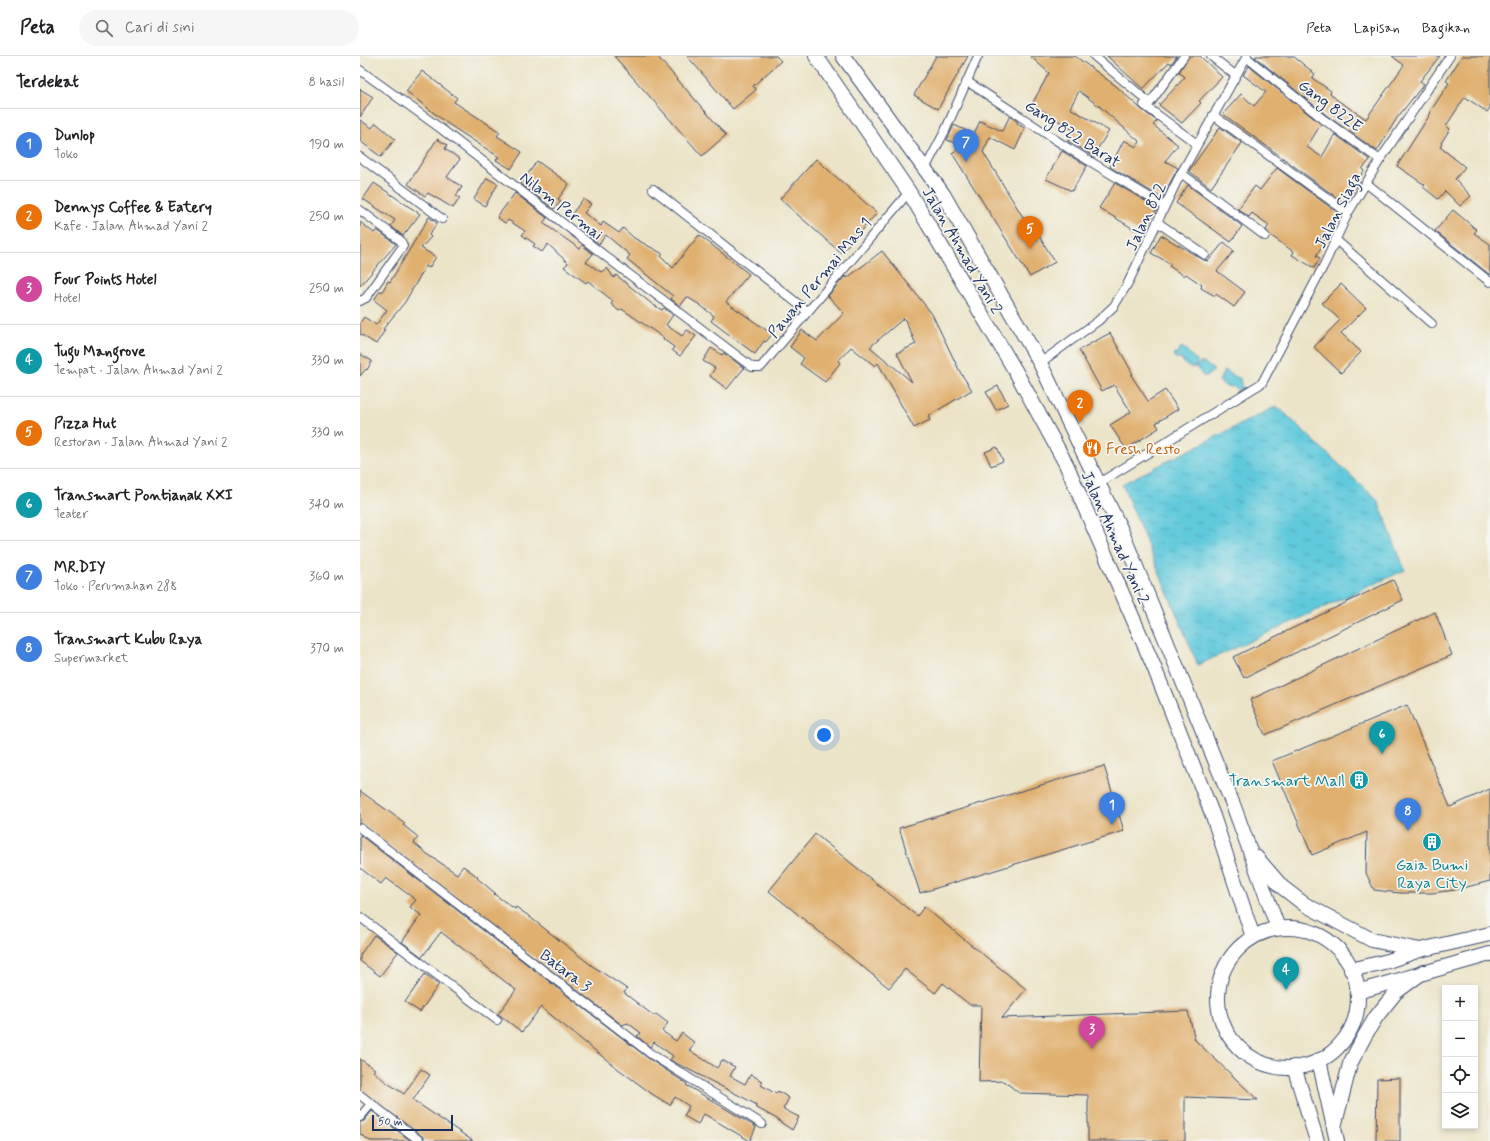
<!DOCTYPE html>
<html lang="id">
<meta charset="utf-8">
<style>
:root{--surface:#fff;--page:#f6f6f6;--text:#202124;--muted:#757577;--line:#e0e0e0;--accent:#c8321e}
body{margin:0;font-family:Mynerve,sans-serif;background:var(--page);color:var(--text)}
.controls{position:absolute;right:12px;bottom:12px;display:grid;overflow:hidden;border-radius:0px;box-shadow:0 2px 6px #0003}
.controls button{width:36px;height:36px;display:grid;place-items:center;padding:0;border:0;border-bottom:1px solid var(--line);background:var(--surface);color:var(--text);font:20px sans-serif}
.scale{position:absolute;left:12px;bottom:10px;width:81px;box-sizing:border-box;padding-left:4px;border:2px solid #1b2f5e;border-top:0;font-size:11px;line-height:14px;white-space:nowrap;color:#1b2f5e;-webkit-text-stroke:3px #f6f6f2;paint-order:stroke}
.you{position:absolute;left:464px;top:679px;width:14px;height:14px;margin:-10px;border:3px solid #fff;border-radius:50%;background:#1a73e8;box-shadow:0 0 0 6px #1a73e833}
.badge{display:grid;place-items:center;width:26px;height:26px;border-radius:50%;background:var(--accent);color:#fff;font-size:13px;font-weight:700}
.pin{position:absolute;translate:-50% -33px;filter:drop-shadow(0 1px 2px #0008)}
.pin::after{content:'';position:absolute;top:21px;width:14px;height:12px;background:inherit;clip-path:polygon(0 0,100% 0,50% 100%)}
.list{margin:0;padding:0;list-style:none}
h2{display:flex;justify-content:space-between;align-items:center;height:52px;margin:0;padding:0 16px;font-size:17px}
h2 small{font-size:13px;font-weight:400;color:var(--muted)}
.list li{display:grid;grid-template-columns:26px 1fr auto;gap:12px;align-items:center;box-sizing:border-box;height:72px;padding:0 16px;border-top:1px solid var(--line)}
.list b{display:block;font-size:15px;white-space:nowrap}
.list p{margin:0;font-size:13px;white-space:nowrap;color:var(--muted)}
.list em{font-size:13px;font-style:normal;color:var(--muted)}
.icon{flex:none;width:22px;height:22px;fill:none;stroke:currentColor;stroke-width:2;stroke-linecap:round;stroke-linejoin:round}
.map{position:relative;flex:none;width:1130px;height:1085px;overflow:hidden}
header{display:flex;align-items:center;gap:24px;box-sizing:border-box;height:56px;padding:0 20px;background:var(--surface);border-bottom:1px solid var(--line)}
header strong{font-size:19px}
nav{display:flex;gap:22px;margin-inline-start:auto;font-size:14px}
.search{width:280px;height:36px;background:var(--page);display:flex;align-items:center;gap:10px;box-sizing:border-box;padding:0 14px;border-radius:22px;color:var(--muted);font-size:15px}
main{display:flex}
aside{flex:1;background:var(--surface)}
.map>svg:first-child{display:block}
</style>
<header>
<strong>Peta</strong>
<div class="search"><svg class="icon" aria-label="search" viewBox="0 0 24 24"><circle cx="10" cy="10" r="6"/><path d="M15 15l6 6"/></svg>Cari di sini</div>
<nav><a>Peta</a><a>Lapisan</a><a>Bagikan</a></nav>
</header>
<main>
<aside>
<h2>Terdekat<small>8 hasil</small></h2>
<ul class="list">
<li><span class="badge" style="background:#3f7fe0">1</span><div><b>Dunlop</b><p>Toko</p></div><em>190 m</em></li>
<li><span class="badge" style="background:#e8710a">2</span><div><b>Dennys Coffee &amp; Eatery</b><p>Kafe · Jalan Ahmad Yani 2</p></div><em>250 m</em></li>
<li><span class="badge" style="background:#d1479c">3</span><div><b>Four Points Hotel</b><p>Hotel</p></div><em>250 m</em></li>
<li><span class="badge" style="background:#0f9aa8">4</span><div><b>Tugu Mangrove</b><p>Tempat · Jalan Ahmad Yani 2</p></div><em>330 m</em></li>
<li><span class="badge" style="background:#e8710a">5</span><div><b>Pizza Hut</b><p>Restoran · Jalan Ahmad Yani 2</p></div><em>330 m</em></li>
<li><span class="badge" style="background:#0f9aa8">6</span><div><b>Transmart Pontianak XXI</b><p>Teater</p></div><em>340 m</em></li>
<li><span class="badge" style="background:#3f7fe0">7</span><div><b>MR.DIY</b><p>Toko · Perumahan 288</p></div><em>360 m</em></li>
<li><span class="badge" style="background:#3f7fe0">8</span><div><b>Transmart Kubu Raya</b><p>Supermarket</p></div><em>370 m</em></li>
</ul>
</aside>
<div class="map">
<svg width="1130" height="1085" viewBox="0 0 1130 1085">
<defs>
<pattern id="water-ripples" width="26" height="14" patternUnits="userSpaceOnUse"><rect width="26" height="14" fill="#60c9db"/><path d="M2 4q2-2 4 0t4 0M15 11q2-2 4 0t4 0" fill="none" stroke="#4ea4b5"/></pattern>
</defs>
<rect width="100%" height="100%" fill="#f6f6f2"/>
<filter id="ink" filterUnits="userSpaceOnUse"><feTurbulence type="fractalNoise" baseFrequency=".025" numOctaves="2"/><feDisplacementMap in="SourceGraphic" scale="8" xChannelSelector="R" yChannelSelector="G"/><feConvolveMatrix kernelMatrix="1 2 1 2 8 2 1 2 1" color-interpolation-filters="sRGB"/></filter>
<filter id="wash" filterUnits="userSpaceOnUse"><feTurbulence type="fractalNoise" baseFrequency=".012" numOctaves="4" result="noise"/><feDisplacementMap in="SourceGraphic" scale="16" xChannelSelector="R" yChannelSelector="G"/><feGaussianBlur stdDeviation="0.9" result="paint"/><feColorMatrix in="noise" values="0 0 0 0 0 0 0 0 0 0 0 0 0 0 0 0 0 1.4 0 .05"/><feComposite in="paint" operator="in"/></filter>
<g filter="url(#wash)">
<rect width="100%" height="100%" fill="#ece4c8"/>
<g fill="url(#water-ripples)" stroke="#3e7c9c">
<path d="M820,292H824L837,305L836,311C829,312 824,310 822,303L815,302L814,298L819,296Z"/>
<polygon points="839,307 844,307 854,314 848,320 843,320 837,312"/>
<path d="M864,315C871,316 874,322 880,322L882,332L877,334L874,331L865,330L859,325Z"/>
<polygon points="917,350 1018,445 1045,514 838,609 762,428"/>
</g>
<g id="blocks">
<g fill="#e0b06f" fill-rule="evenodd">
<polygon points="254,0 297,0 366,79 342,100"/>
<polygon points="327,0 416,0 421,5 393,30 396,34 373,53"/>
<polygon points="576,0 608,0 578,53 554,39"/>
<polygon points="670,0 715,0 756,30 781,53 797,65 793,69 818,89 805,105 818,112 802,142 750,111 764,84 776,91 780,86 739,50 719,35 710,52 749,75 733,100 708,85 713,74 672,48 689,17"/>
<polygon points="747,0 817,0 811,8 809,6 783,33"/>
<polygon points="829,0 840,0 862,21 839,45 841,47 822,67 799,49 825,21 819,16"/>
<polygon points="896,0 933,0 955,18 952,22 971,35 970,37 977,44 1006,63 1044,9 1032,0 1080,0 1060,25 1064,28 1037,62 1017,95 966,59 895,1"/>
<polygon points="1102,0 1130,0 1130,52 1127,56 1105,41 1086,70 1090,73 1081,87 1082,88 1080,91 1105,111 1095,123 1111,140 1100,150 1085,135 1078,143 1063,131 1065,129 1037,110 1071,57 1070,56 1089,27 1086,25"/>
<polygon points="889,10 961,68 947,91 962,101 975,78 1010,104 1002,113 1004,115 998,124 1000,126 984,147 863,58 881,38 894,50 906,36 883,19"/>
<polygon points="62,15 97,42 94,46 140,76 137,80 162,96 151,113 136,104 139,101 88,68 46,35"/>
<polygon points="0,33 13,41 0,61"/>
<polygon points="650,60 658,66 657,68 665,72 655,94 630,81 623,96 666,166 669,164 695,206 670,221 592,97 603,90 587,84 594,69 614,78 620,65 642,75"/>
<polygon points="0,64 12,72 16,67 35,83 21,101 0,85"/>
<polygon points="860,71 882,87 851,132 829,115"/>
<polygon points="77,83 87,89 85,93 100,103 87,121 102,131 96,140 100,142 93,152 68,137 65,140 48,128"/>
<polygon points="702,95 727,110 712,135 686,123"/>
<polygon points="456,103 517,157 481,197 420,143"/>
<polygon points="177,105 209,128 198,143 201,145 194,153 161,128"/>
<polygon points="917,112 977,156 960,182 965,185 956,200 960,202 954,212 932,199 934,196 910,179 906,174 909,169 892,157 889,161 878,153 895,130 900,134"/>
<polygon points="127,122 138,128 125,150 114,143"/>
<polygon points="14,127 60,158 43,180 31,170 35,164 3,143"/>
<polygon points="755,127 797,152 782,178 739,152"/>
<polygon points="828,129 882,170 871,186 816,147"/>
<polygon points="155,137 187,162 183,167 220,193 222,189 233,198 226,206 241,216 247,212 254,222 256,219 292,248 302,254 304,252 313,259 306,269 322,280 327,274 336,280 320,300 312,294 314,291 303,283 304,282 262,253 259,255 251,248 253,245 228,225 226,227 204,211 208,207 188,188 182,196 173,190 175,188 162,179 165,175 148,164 145,167 137,161"/>
<polygon points="223,143 231,148 224,157 241,170 243,166 259,177 263,172 274,182 303,198 301,200 313,212 339,179 389,218 366,246 412,278 406,286 404,285 395,298 351,265 354,260 340,249 327,241 320,250 311,243 313,240 267,203 270,199 246,179 239,188 229,181 233,177 211,159"/>
<polygon points="1093,154 1117,174 1114,177 1130,188 1130,219 1075,175"/>
<polygon points="69,161 77,167 69,179 71,181 61,192 76,201 69,212 66,210 45,246 23,273 25,274 16,288 0,278 0,267 4,261 16,269 27,254 14,244 20,235 22,236 28,225 30,226"/>
<polygon points="0,166 14,177 17,174 36,188 0,230"/>
<polygon points="801,179 844,204 848,205 864,186 874,195 857,215 885,236 874,251 856,238 855,240 841,232 842,229 826,218 824,220 809,210 811,208 791,197"/>
<path d="M522,195L572,258L600,316L612,334L568,360L570,364L554,372L518,307L515,310L491,291L478,305L480,307L465,326L440,308L444,302L430,291L442,274L457,285L484,257L468,240L485,220L487,222ZM544,262L556,288L537,297L552,326L510,291Z"/>
<polygon points="981,228 1006,252 981,277 1001,296 981,317 954,291 980,264 962,247"/>
<polygon points="750,277 773,318 771,319 788,345 805,334 818,353 796,367 799,372 766,393 750,369 771,356 754,329 742,335 719,294"/>
<polygon points="351,292 362,299 364,297 384,312 367,333 350,320 355,312 343,305"/>
<polygon points="0,298 12,305 7,314 6,313 0,320"/>
<polygon points="638,330 648,348 636,354 626,336"/>
<polygon points="637,391 643,405 631,410 625,396"/>
<polygon points="1033,524 1043,544 884,622 873,601"/>
<polygon points="1075,556 1092,599 905,679 890,644"/>
<polygon points="1047,649 1090,751 1130,733 1130,825 1095,834 1072,837 1040,837 1014,834 1006,817 1007,776 952,799 912,705"/>
<polygon points="744,710 764,775 560,837 539,772"/>
<polygon points="0,735 45,767 43,769 58,781 54,787 66,797 97,818 103,810 118,821 117,822 135,837 134,838 155,853 156,851 166,858 231,909 267,933 264,937 294,960 296,958 308,967 302,975 316,985 322,977 335,987 329,994 357,1012 362,1004 375,1011 370,1020 385,1028 391,1018 403,1026 401,1029 416,1038 418,1035 429,1042 423,1053 439,1061 432,1074 419,1065 419,1064 395,1051 397,1049 386,1043 310,1004 313,1000 294,986 290,991 277,980 281,977 268,967 262,969 0,767"/>
<polygon points="455,778 557,860 564,851 666,933 642,962 828,955 835,984 898,1044 825,1041 825,1085 728,1085 728,1039 659,1037 644,1025 619,1026 621,949 610,949 583,927 575,937 545,913 529,932 409,835"/>
<polygon points="0,779 288,1002 327,1028 326,1029 396,1071 390,1085 344,1058 338,1068 324,1060 329,1050 315,1041 310,1049 292,1038 253,1009 181,951 162,976 138,958 156,934 81,876 62,901 42,886 61,859 50,851 56,844 26,822 21,828 0,812"/>
<polygon points="14,879 38,896 20,920 0,905 0,899"/>
<polygon points="65,918 79,928 60,956 45,946"/>
<polygon points="0,1003 15,1013 13,1015 26,1026 44,1038 61,1013 70,1019 53,1044 113,1085 65,1085 63,1081 0,1034"/>
<polygon points="1040,1022 1040,1085 1016,1085 1017,1023"/>
<polygon points="12,1055 51,1085 10,1085 0,1078 0,1066 4,1065"/>
</g>
</g>
</g>
<g filter="url(#ink)">
<use href="#blocks" fill-opacity="0" stroke="#3a4a6e" stroke-width="1"/>
<g fill="none" stroke-linecap="round" stroke-linejoin="round">
<g stroke="#3a4a6e" stroke-width="10">
<g id="minor">
<polyline points="734,0 790,47 824,0"/>
<polyline points="851,0 875,19"/>
<polyline points="886,1 963,63 1020,104"/>
<polyline points="0,14 80,72 262,213 392,311 401,311 549,136"/>
<polyline points="608,26 708,92 804,150"/>
<polyline points="784,49 837,88"/>
<polyline points="853,59 988,157"/>
<polyline points="0,101 82,163"/>
<polyline points="565,113 585,75 618,0"/>
<polyline points="821,117 905,180"/>
<polyline points="1006,127 1130,226"/>
<polyline points="293,133 447,255"/>
<polyline points="0,154 41,185 43,190 6,242 0,245"/>
<polyline points="797,166 845,199"/>
<polyline points="976,184 1072,268"/>
<polyline points="680,307 738,265 754,250 768,227 818,123 887,0"/>
<polyline points="739,427 902,327 965,207 988,157 1020,104 1090,0"/>
<polyline points="0,772 291,998 402,1068"/>
<polyline points="0,861 137,964"/>
<polyline points="0,1039 60,1085"/>
<polyline points="0,1061 11,1048"/>
</g>
</g>
<g stroke="#3a4a6e" stroke-width="16">
<g id="trunk">
<polyline points="456,0 549,136 656,316 706,408 794,611 853,760 893,881"/>
<polyline points="483,0 583,138 680,307 761,474 874,751 918,872"/>
<polyline points="896,801 922,831 944,848 1012,884 1060,894"/>
<circle cx="928" cy="942" r="70"/>
<polyline points="991,914 1028,905 1060,894 1130,878"/>
<polyline points="997,936 1130,898"/>
<polyline points="959,1004 977,1085"/>
<polyline points="934,1011 957,1085"/>
<polyline points="974,1071 990,1008 1004,981 1016,961 1036,936 1063,916"/>
</g>
</g>
<use href="#minor" stroke="#fff" stroke-width="8"/>
<use href="#trunk" stroke="#fff" stroke-width="14"/>
</g>
</g>
<defs>
<g id="restaurant-disc" transform="scale(1)"><circle r="9.5" fill="#e8710a" stroke="#f6f6f2"/><path d="M-5-6h1v4h1v-4h1v4h1v-4h1v5L-1.5 .5V6h-2V.5L-5-1ZM5-6V6H3V1.5H1.5Q1.5-4 5-6Z" fill="#fff"/></g>
<g id="building-disc" transform="scale(1)"><circle r="9.5" fill="#0f9aa8" stroke="#f6f6f2"/><path d="M-4-6H4V6H1V3H-1V6H-4ZM-2.5-4.3h1.7v1.8h-1.7ZM.8-4.3h1.7v1.8H.8ZM-2.5-1h1.7V.8h-1.7ZM.8-1h1.7V.8H.8Z" fill="#fff"/></g>
</defs>
<g fill-rule="evenodd">
<use href="#restaurant-disc" x="732" y="392"/>
<use href="#building-disc" x="999" y="724"/>
<use href="#building-disc" x="1072" y="786"/>
</g>
<g text-anchor="middle" stroke-width="3.5" stroke-linejoin="round" paint-order="stroke">
<g font-size="16" fill="#1b2f5e" stroke="#f6f6f2">
<text transform="translate(971 49) rotate(37)" y="6">Gang 822E</text>
<text transform="translate(713 77) rotate(33)" y="6">Gang 822 Barat</text>
<text transform="translate(202 149) rotate(38)" y="6">Nilam Permai</text>
<text transform="translate(977 154) rotate(-63)" y="6">Jalan Siaga</text>
<text transform="translate(785 160) rotate(-65)" y="6">Jalan 822</text>
<text transform="translate(603 194) rotate(60)" y="6">Jalan Ahmad Yani 2</text>
<text transform="translate(459 221) rotate(-50)" y="6">Pawan Permai Mas 1</text>
<text transform="translate(756 481) rotate(66)" y="6">Jalan Ahmad Yani 2</text>
<text transform="translate(206 914) rotate(37)" y="6">Batara 3</text>
</g>
<g font-size="16" fill="#c56008" stroke="#f6f6f2" text-anchor="start">
<text x="746" y="398">Fresh Resto</text>
</g>
<g font-size="16" fill="#0d838f" stroke="#f6f6f2" text-anchor="end">
<text x="985" y="730">Transmart Mall</text>
<text x="1072" y="814" text-anchor="middle">Gaia Bumi<tspan x="1072" dy="18">Raya City</tspan></text>
</g>
</g>
</svg>
<div class="controls">
<button>+</button>
<button>−</button>
<button><svg class="icon" aria-label="locate" viewBox="0 0 24 24"><circle cx="12" cy="12" r="6"/><path d="M12 2v4M12 18v4M2 12h4M18 12h4"/></svg></button>
<button><svg class="icon" aria-label="layers" viewBox="0 0 24 24"><path d="M12 4l9 5-9 5-9-5zM3 14l9 5 9-5"/></svg></button>
</div>
<div class="scale">50 m</div>
<div class="you"></div>
<div class="pin badge" style="left:752px;top:769px;background:#3f7fe0">1</div>
<div class="pin badge" style="left:720px;top:367px;background:#e8710a">2</div>
<div class="pin badge" style="left:732px;top:993px;background:#d1479c">3</div>
<div class="pin badge" style="left:926px;top:934px;background:#0f9aa8">4</div>
<div class="pin badge" style="left:670px;top:193px;background:#e8710a">5</div>
<div class="pin badge" style="left:1022px;top:698px;background:#0f9aa8">6</div>
<div class="pin badge" style="left:606px;top:106px;background:#3f7fe0">7</div>
<div class="pin badge" style="left:1048px;top:775px;background:#3f7fe0">8</div>
</div>
</main>
